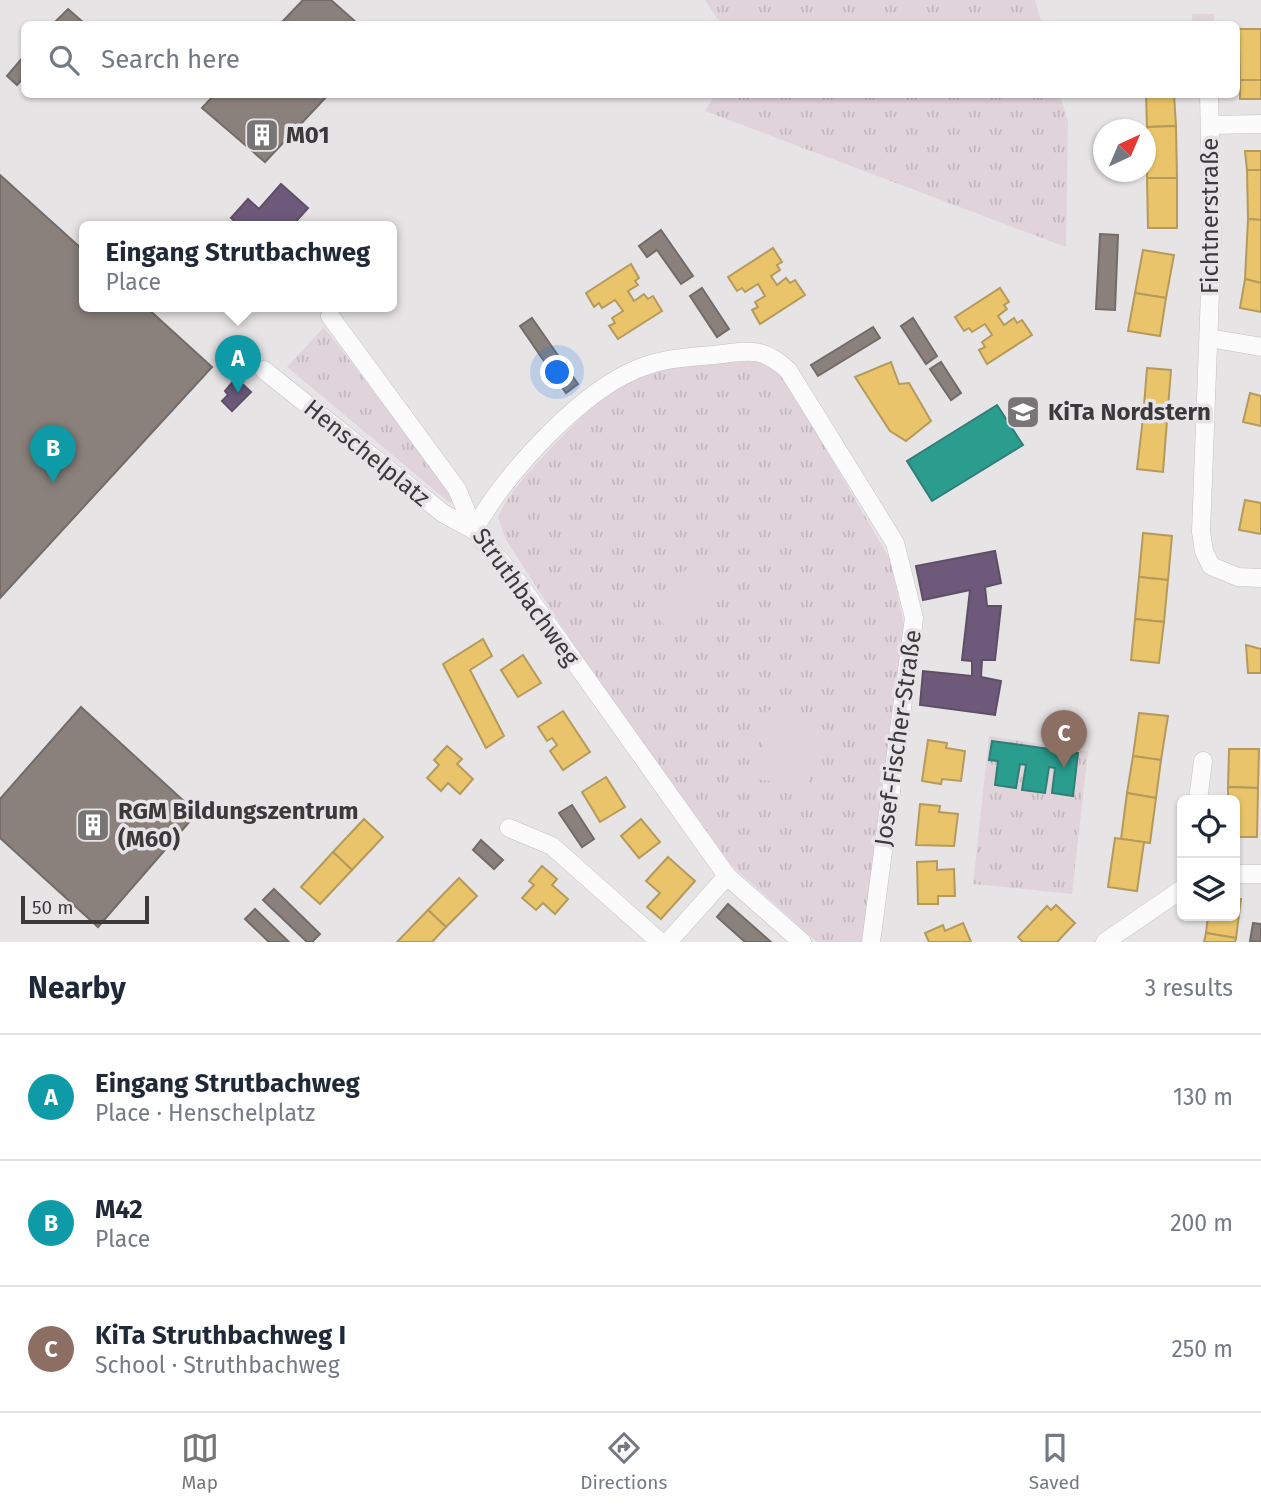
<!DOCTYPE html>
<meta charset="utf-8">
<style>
:root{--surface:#fff;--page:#f6f6f7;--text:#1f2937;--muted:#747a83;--line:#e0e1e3;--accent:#777576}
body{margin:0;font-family:"Fira Sans",sans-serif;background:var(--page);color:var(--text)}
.controls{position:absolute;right:21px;bottom:21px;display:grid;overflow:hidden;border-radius:10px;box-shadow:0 2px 5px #0004}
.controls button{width:63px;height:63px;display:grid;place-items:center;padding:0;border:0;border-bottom:2px solid var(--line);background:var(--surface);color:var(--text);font:35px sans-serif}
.compass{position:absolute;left:1093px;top:119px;width:63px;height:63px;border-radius:50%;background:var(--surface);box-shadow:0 2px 5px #0004;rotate:44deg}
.scale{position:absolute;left:21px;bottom:18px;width:128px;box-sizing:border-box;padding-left:7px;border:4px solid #3b393a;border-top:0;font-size:19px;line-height:24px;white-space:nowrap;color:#3b393a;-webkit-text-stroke:5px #e8e3e6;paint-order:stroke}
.you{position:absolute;left:558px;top:373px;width:24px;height:24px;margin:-18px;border:5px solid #fff;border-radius:50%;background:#1a73e8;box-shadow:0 0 0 10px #1a73e833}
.badge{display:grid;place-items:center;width:46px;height:46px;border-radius:50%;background:var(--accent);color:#fff;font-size:23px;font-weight:700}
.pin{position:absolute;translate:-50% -58px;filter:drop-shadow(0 2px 4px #0008)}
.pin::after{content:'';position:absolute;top:37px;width:24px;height:21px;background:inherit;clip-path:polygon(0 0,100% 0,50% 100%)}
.popup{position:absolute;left:79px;top:221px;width:318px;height:91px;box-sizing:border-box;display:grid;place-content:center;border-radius:10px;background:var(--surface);filter:drop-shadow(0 2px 5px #0005);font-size:23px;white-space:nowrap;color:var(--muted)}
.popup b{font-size:26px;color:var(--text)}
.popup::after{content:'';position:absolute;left:50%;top:100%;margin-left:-14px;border:14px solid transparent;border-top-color:var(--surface)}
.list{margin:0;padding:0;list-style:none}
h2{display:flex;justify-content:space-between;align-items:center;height:91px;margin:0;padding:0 28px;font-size:30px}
h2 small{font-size:23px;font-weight:400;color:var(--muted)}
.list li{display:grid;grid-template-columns:46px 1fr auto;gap:21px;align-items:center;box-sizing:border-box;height:126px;padding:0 28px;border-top:2px solid var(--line)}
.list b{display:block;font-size:26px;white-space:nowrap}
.list p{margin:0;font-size:23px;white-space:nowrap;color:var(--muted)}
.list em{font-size:23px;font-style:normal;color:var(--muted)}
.icon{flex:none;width:38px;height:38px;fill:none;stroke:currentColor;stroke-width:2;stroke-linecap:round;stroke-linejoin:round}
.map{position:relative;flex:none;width:1261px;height:942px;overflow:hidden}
.search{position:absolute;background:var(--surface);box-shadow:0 2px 5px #0004;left:21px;right:21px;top:21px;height:77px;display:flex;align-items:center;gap:18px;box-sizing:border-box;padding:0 24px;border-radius:10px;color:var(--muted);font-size:26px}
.sheet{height:469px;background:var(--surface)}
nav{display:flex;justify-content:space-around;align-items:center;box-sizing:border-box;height:98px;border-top:2px solid var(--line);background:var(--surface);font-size:19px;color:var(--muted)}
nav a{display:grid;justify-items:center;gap:4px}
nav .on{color:var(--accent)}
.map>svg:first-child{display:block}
</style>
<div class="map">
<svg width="1261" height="942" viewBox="0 0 1261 942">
<defs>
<pattern id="grass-tufts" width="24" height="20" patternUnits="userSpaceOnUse" patternTransform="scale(1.75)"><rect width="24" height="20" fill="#e0d4da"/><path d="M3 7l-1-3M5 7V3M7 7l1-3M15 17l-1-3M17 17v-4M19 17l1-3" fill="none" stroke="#c1b7bc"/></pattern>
</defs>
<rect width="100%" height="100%" fill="#e7e4e6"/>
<g fill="url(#grass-tufts)">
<polygon points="705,0 1035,0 1042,24 721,24"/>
<polygon points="715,95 1060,95 1068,122 1066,247 705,111"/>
<polygon points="324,327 452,493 454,499 450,503 287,367"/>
<path d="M766,361L787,383L890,559L904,625L865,942H817L732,866L577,650L506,540L498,517C510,490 530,471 550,449C570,429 590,406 614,390C657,362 716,363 766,361Z"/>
<polygon points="989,736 1088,751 1072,894 973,884"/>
</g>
<g fill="#e0d4da">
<polygon points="1192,14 1214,14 1214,24 1193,24"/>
<polygon points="695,560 718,582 671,631 648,609"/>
<polygon points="768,710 818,718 807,787 757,779"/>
</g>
<g fill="#e9c46a" stroke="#b59a5c" stroke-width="2">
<polygon points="1239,29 1261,29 1261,80 1240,80"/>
<rect x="1240" y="80" width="21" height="19"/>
<polygon points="1146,94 1174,94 1176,126 1147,127"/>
<polygon points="1176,126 1177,178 1147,178 1147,127"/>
<polygon points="1245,151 1261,151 1261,170 1247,170"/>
<polygon points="1247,170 1261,170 1261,220 1248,219"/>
<polygon points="1147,178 1177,178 1177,228 1148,228"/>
<polygon points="1248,219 1261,220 1261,283 1245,279"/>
<polygon points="773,248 782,262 777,265 780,270 771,276 777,285 786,278 790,283 795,280 805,295 760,324 752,310 758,307 755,302 765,296 758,284 745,292 742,288 737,291 728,277"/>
<polygon points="1143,250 1174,255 1166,298 1135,293"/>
<polygon points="631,264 639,278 635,281 638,285 628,291 634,301 644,294 648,299 653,296 662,311 618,339 609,326 615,323 612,318 623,311 615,300 602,308 599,303 594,307 586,293"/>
<polygon points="1245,279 1261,283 1261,312 1240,308"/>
<polygon points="1000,288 1009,302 1004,305 1007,309 998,316 1004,325 1014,318 1017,323 1022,320 1032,335 987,364 979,350 985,347 982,342 992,335 985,324 972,332 969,328 964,331 955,317"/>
<polygon points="1135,293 1166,298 1160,336 1128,331"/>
<polygon points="891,362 899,384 909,383 931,421 906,441 890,431 855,377"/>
<polygon points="1147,368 1171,370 1167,421 1143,418"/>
<polygon points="1250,393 1261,396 1261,426 1243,422"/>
<polygon points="1143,418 1167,421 1163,472 1137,469"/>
<polygon points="1245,500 1261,503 1261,534 1239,530"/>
<polygon points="1143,533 1172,536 1168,580 1139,577"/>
<polygon points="1139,577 1168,580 1164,622 1135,619"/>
<polygon points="1135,619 1164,622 1159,663 1131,660"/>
<polygon points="483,639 492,656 470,670 504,736 486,748 443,664"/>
<polygon points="1246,645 1261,649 1261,673 1248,673"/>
<polygon points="523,655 541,683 518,697 501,670"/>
<polygon points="563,711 590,752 563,770 550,751 557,745 552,738 547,741 538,727"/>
<polygon points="1139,713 1168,716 1161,760 1133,756"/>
<polygon points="928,740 947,743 946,748 965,751 961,781 942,779 941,784 922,781"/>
<polygon points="447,746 462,759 457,764 473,779 460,794 448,783 441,791 427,778 439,765 434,760"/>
<polygon points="1229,749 1259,749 1258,788 1228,787"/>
<polygon points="1133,756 1161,760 1156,798 1127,793"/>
<polygon points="606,777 625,807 600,822 582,792"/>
<polygon points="1228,787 1258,788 1257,837 1235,837 1235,800 1228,800"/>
<polygon points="1127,793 1156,798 1150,843 1121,839"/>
<polygon points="920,804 940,806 939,812 958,814 954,846 916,845"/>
<polygon points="364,819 383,837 352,870 333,852"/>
<polygon points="641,819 660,842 639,858 621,836"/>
<polygon points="1115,838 1144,842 1137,891 1108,887"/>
<polygon points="333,852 352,870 320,904 301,887"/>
<polygon points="668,857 695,881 661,919 647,907 660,893 646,881"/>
<polygon points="937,861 937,870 954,869 955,896 938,896 938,904 918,904 917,862"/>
<polygon points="542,866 557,879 552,885 568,899 555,914 543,903 536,910 522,898 534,885 529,881"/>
<polygon points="459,878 477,896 446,927 428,910"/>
<polygon points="1235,898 1241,899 1236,938 1206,933 1208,916 1235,916"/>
<polygon points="1056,905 1075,923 1057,942 1023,942 1018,937 1047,906 1051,910"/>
<polygon points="428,910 446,927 432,942 397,942"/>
<polygon points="963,923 971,942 929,942 925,933 943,925 945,931"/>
<polygon points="1206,933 1236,938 1235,942 1204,942"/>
</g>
<g fill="#6d597a" stroke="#5e4f67" stroke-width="2">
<polygon points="281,184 308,208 291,227 241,227 231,218 248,199 259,209"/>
<polygon points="236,378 251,392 232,411 222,401 228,395 225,391"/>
<polygon points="995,551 1001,583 985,587 987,606 1001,606 995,660 982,660 981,677 1001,681 995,715 920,705 923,671 972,676 972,661 962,660 970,590 923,600 916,566"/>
</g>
<g fill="#2a9d8f" stroke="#2f7f76" stroke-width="2">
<polygon points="997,405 1023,445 932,501 907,461"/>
<polygon points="992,741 1078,753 1073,796 1052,793 1055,768 1049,767 1045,793 1022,790 1026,765 1020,764 1016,788 995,785 998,761 989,760"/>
</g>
<g fill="#8a817c" stroke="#726b68" stroke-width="2">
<polygon points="303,0 331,0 358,24 280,24"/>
<polygon points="68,9 85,24 53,24"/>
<polygon points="24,56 24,77 17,85 7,76"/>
<polygon points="215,94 329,94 265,162 202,108"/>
<polygon points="0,175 84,251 84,307 146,307 212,367 0,598"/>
<polygon points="661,230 693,276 681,284 657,250 647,257 639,246"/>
<polygon points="1100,234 1118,235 1115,310 1096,309"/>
<polygon points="702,288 729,329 717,337 690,296"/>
<polygon points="532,318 578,384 566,393 520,326"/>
<polygon points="913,318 937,356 926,364 901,326"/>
<polygon points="873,327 880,338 818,376 811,365"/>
<polygon points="941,362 961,393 951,400 930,369"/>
<polygon points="81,707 197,813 98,927 0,838 0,799"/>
<polygon points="572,805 594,839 582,847 559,813"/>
<polygon points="481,840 503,860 494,869 473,850"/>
<polygon points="274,889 320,934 312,942 307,942 263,900"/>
<polygon points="728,904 771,942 745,942 717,917"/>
<polygon points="255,909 289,942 269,942 245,919"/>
<polygon points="1253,923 1261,924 1261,942 1250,941"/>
</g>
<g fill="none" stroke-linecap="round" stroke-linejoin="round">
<g stroke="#c4c1c3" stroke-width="19">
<g id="street">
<polyline points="1209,94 1212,239 1201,532 1204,551 1211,566 1238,577 1261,578"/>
<polyline points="1211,125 1261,124"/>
<polyline points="330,316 457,489 474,530 515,578 727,876 802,942"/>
<polyline points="1209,338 1261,347"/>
<polyline points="264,370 444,514 474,530"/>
<path d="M474,530C504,474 585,386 645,366C667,358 691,357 714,355C748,351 762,346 788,370L895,543L914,618L871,942"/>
<polyline points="1198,800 1203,761"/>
<polyline points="509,828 552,846 660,942"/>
<polyline points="1235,874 1261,874"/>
<polyline points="668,942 727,876"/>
<polyline points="1105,942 1182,889"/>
</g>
</g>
<use href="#street" stroke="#fbfbfb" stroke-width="18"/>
</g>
<defs>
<g id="building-square" transform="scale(1.75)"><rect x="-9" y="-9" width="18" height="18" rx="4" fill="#777576" stroke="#e8e3e6"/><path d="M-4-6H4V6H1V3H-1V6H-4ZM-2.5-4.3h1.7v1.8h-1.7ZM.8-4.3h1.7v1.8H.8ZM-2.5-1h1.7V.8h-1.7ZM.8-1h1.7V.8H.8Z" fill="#fff"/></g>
<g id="school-square" transform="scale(1.75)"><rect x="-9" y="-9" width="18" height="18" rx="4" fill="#777576" stroke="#e8e3e6"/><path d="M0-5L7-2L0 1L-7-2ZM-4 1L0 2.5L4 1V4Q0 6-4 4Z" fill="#fff"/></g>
</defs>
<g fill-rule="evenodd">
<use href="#building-square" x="262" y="135"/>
<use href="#school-square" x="1023" y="412"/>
<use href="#building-square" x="93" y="825"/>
</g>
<g text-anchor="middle" stroke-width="7" stroke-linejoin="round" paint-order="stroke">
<g font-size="24" font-weight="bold" fill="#3b393a" stroke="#e8e3e6" text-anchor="start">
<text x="286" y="143">M01</text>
<text x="1048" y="420">KiTa Nordstern</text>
<text x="118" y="819">RGM Bildungszentrum<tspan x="118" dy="28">(M60)</tspan></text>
</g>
<g font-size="24" fill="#3b393a" stroke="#e8e3e6">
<text transform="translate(1210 216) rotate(-90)" y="8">Fichtnerstraße</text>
<text transform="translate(367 453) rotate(39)" y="8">Henschelplatz</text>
<text transform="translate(526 597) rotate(54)" y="8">Struthbachweg</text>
<text transform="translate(898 738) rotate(-82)" y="8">Josef-Fischer-Straße</text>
</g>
</g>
</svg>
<div class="controls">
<button><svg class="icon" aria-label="locate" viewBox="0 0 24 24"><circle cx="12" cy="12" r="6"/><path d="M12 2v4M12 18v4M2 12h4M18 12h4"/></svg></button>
<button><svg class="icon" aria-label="layers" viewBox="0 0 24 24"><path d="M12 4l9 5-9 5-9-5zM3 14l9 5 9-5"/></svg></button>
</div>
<svg class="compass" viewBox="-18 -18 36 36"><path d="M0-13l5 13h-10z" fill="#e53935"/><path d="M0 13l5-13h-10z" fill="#747a83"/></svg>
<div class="scale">50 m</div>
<div class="you"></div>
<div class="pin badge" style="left:238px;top:393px;background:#0f9aa8">A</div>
<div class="popup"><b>Eingang Strutbachweg</b>Place</div>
<div class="pin badge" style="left:53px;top:483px;background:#0f9aa8">B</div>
<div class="pin badge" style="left:1064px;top:768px;background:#8d6e63">C</div>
<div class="search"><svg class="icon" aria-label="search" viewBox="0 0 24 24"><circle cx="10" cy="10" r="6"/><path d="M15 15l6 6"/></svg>Search here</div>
</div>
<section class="sheet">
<h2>Nearby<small>3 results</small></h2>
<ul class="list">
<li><span class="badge" style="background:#0f9aa8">A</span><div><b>Eingang Strutbachweg</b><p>Place · Henschelplatz</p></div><em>130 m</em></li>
<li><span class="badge" style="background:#0f9aa8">B</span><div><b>M42</b><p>Place</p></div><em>200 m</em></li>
<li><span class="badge" style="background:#8d6e63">C</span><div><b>KiTa Struthbachweg I</b><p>School · Struthbachweg</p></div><em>250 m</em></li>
</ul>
</section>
<nav>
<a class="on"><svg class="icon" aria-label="map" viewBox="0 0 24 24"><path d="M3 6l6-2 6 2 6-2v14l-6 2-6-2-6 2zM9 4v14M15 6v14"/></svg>Map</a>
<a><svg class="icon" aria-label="directions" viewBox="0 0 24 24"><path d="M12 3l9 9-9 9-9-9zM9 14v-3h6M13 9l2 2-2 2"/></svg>Directions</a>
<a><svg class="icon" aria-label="saved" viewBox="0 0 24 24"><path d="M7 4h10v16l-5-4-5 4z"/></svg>Saved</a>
</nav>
